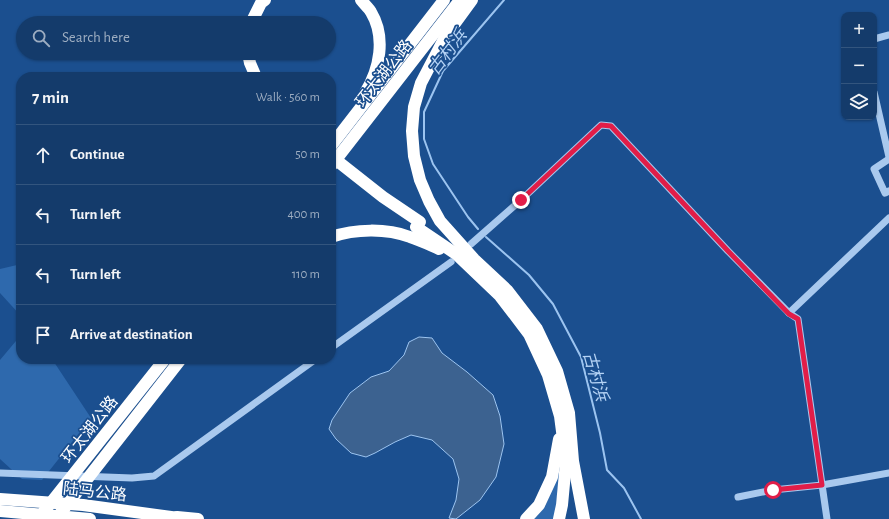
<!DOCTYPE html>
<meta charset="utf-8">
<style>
:root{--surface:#143b6b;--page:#1d4271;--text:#f1f3f6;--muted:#9dadc1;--line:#33557e}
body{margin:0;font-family:"Alegreya Sans","Noto Sans SC",sans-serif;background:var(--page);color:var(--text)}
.controls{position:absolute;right:12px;top:12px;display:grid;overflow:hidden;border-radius:8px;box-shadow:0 1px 3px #0004}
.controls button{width:36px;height:36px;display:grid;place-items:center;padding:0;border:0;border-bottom:1px solid var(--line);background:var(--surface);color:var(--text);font:20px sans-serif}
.stop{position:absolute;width:12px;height:12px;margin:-9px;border:3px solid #e11d48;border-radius:50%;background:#fff}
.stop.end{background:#e11d48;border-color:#fff;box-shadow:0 1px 4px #0008}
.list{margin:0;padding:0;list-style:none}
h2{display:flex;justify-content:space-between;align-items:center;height:52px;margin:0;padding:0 16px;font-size:17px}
h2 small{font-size:13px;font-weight:400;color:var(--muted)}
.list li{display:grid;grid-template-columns:26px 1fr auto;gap:12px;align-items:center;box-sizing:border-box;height:60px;padding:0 16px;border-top:1px solid var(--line)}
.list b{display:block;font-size:15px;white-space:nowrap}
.list em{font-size:13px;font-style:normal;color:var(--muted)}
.icon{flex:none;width:22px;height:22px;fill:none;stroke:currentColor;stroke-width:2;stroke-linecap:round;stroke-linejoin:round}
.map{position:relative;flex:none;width:889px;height:519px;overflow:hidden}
.search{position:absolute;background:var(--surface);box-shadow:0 1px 3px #0004;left:16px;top:16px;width:320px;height:44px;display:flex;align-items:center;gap:10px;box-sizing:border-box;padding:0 14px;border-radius:22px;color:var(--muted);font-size:15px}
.panel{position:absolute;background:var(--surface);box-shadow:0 1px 3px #0004;left:16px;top:72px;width:320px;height:292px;border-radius:16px}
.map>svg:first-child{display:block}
</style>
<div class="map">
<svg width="889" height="519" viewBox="0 0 889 519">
<rect width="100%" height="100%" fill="#1b4f8f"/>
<g fill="#2e69ad">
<polygon points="17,265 21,278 21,316 0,293 0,269"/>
<polygon points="21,335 21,359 52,359 91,418 42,480 22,479 0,459 0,360"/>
<polygon points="560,469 556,505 554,519 534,519 545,507"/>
</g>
<polygon fill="#3c6290" stroke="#9cc4f0" points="419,337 432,338 442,353 467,372 493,395 500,416 504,444 496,477 480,500 456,519 449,518 456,500 459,479 453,459 432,440 411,435 395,442 375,453 366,457 351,453 336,439 329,429 332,420 350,393 371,377 389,371 404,355 409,342"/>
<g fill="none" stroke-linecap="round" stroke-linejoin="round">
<g stroke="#9cc4f0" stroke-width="2">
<polyline points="478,229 468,217 433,164 424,139 424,112 443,71 504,0"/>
<polyline points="486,237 529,275 553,304 581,357 600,433 607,470 624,488 641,519"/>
</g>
<g stroke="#a9c9ee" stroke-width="7">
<polyline points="874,39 889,35"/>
<polyline points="874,92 889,157"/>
<polyline points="889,159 874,169 885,193 889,191"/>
<polyline points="471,244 521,200 601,125 611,126 728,251 789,313 798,319 827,519"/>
<polyline points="789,313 889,218"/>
<polyline points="331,348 451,262"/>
<polyline points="0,473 132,478 154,476 316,359"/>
<polyline points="738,497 773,490 822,485 889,473"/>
</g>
<g stroke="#fff" stroke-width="12">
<path d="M361,0C364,4 369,8 371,12C386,37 380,69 365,93"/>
<polyline points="472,0 445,37 421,83 414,107 412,131 414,156 420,180 429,201 440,221 474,259 507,290 537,329 557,371 569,413 573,461 584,519"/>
<polyline points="251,23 261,3 265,0"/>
<polyline points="248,53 250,63 256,77"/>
<polyline points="331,146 444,0"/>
<polyline points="331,166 460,0"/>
<polyline points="416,227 456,254 500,296 529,334 548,375 560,416 566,462 562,505 559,519"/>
<path d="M331,237C355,229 386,228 410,237C420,240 430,245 439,249"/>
<polyline points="0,499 83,505 186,519"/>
<polyline points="0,511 90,519"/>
<polyline points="177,517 198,519"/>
<polyline points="526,519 539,505 552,477 559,439"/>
</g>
<g stroke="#fff" stroke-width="12">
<polyline points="331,156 383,197 420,222"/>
<polyline points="38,519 165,359"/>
<polyline points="56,519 181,359"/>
</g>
</g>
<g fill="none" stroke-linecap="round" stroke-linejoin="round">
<polyline stroke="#e11d48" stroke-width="5" points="521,200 601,125 611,126 728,251 789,314 798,319 822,485 773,490"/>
</g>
<g text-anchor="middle" stroke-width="3.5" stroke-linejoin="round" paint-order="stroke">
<g font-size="16" fill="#fff" stroke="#1b4f8f">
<text transform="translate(383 73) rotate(-52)" y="6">环太湖公路</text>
<text transform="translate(89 429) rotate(-52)" y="6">环太湖公路</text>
<text transform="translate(95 491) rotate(6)" y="6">陆马公路</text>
</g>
<g font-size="17" font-style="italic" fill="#b5d3f5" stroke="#1b4f8f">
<text transform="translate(447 52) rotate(-53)" y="6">古村浜</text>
<text transform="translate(596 376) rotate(74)" y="6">古村浜</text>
</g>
</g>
</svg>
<div class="controls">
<button>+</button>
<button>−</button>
<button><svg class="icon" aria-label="layers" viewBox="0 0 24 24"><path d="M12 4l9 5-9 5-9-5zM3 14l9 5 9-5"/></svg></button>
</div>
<div class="stop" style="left:773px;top:490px"></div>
<div class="stop end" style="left:521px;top:200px"></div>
<div class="search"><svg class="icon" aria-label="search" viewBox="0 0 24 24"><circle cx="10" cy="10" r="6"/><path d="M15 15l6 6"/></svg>Search here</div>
<section class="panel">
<h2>7 min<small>Walk · 560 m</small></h2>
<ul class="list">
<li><svg class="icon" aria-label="ahead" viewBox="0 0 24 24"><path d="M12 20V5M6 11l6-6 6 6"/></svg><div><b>Continue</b></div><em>50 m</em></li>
<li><svg class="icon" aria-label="left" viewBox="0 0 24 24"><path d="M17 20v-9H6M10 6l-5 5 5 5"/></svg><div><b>Turn left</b></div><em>400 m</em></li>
<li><svg class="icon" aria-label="left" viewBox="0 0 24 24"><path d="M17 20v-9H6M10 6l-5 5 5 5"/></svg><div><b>Turn left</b></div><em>110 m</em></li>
<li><svg class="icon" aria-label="arrive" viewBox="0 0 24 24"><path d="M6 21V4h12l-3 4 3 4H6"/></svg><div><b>Arrive at destination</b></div></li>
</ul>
</section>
</div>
